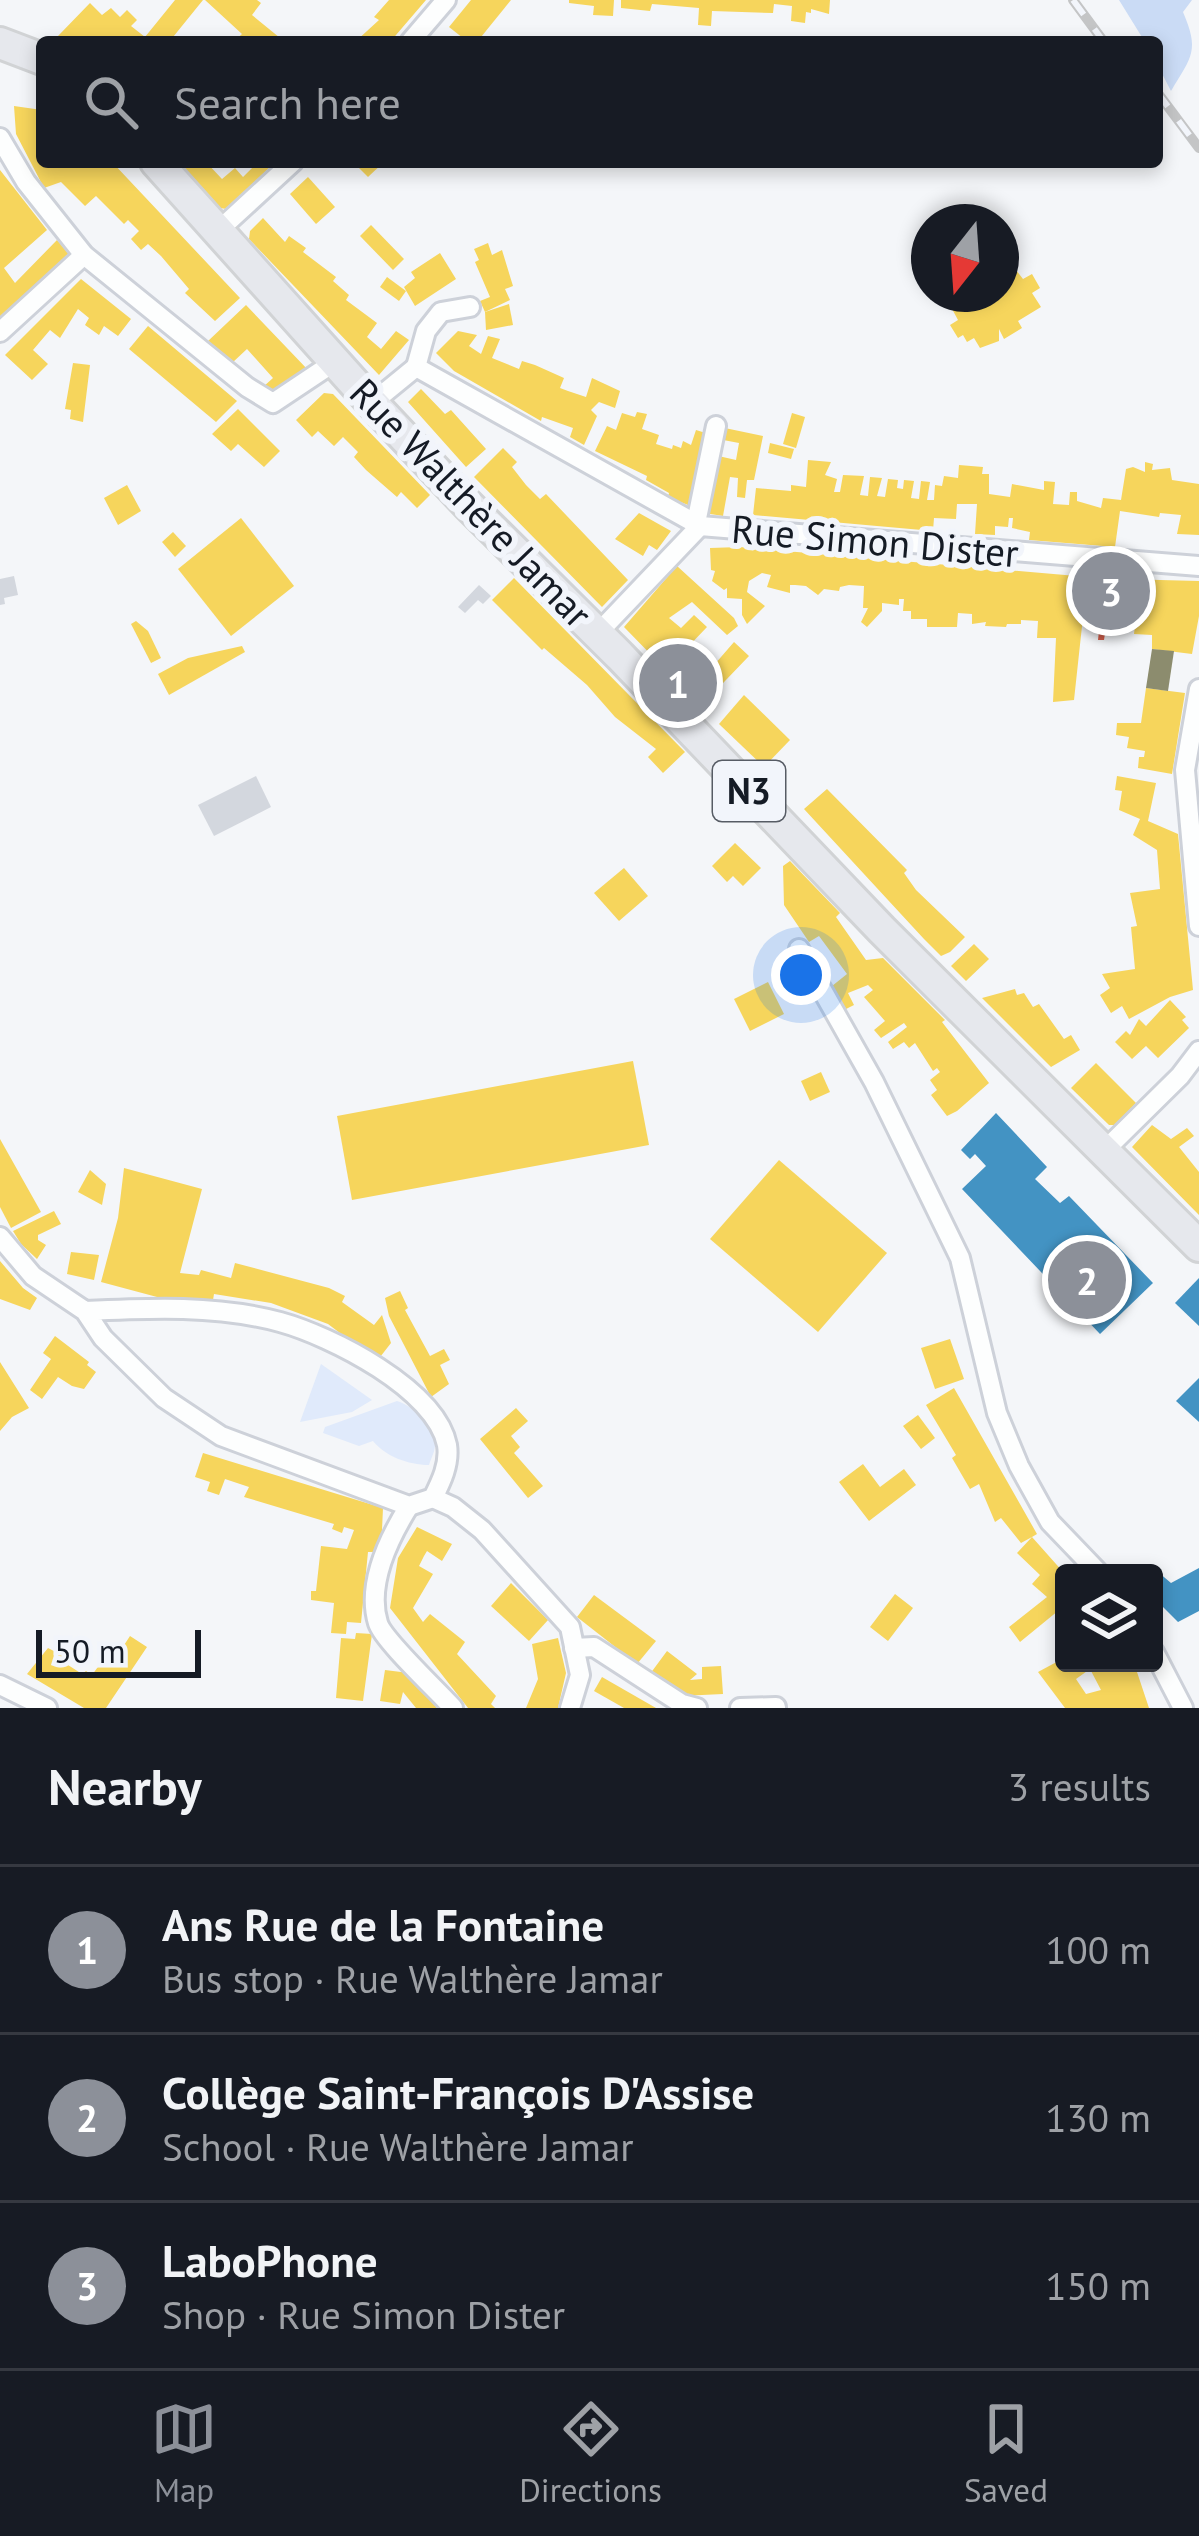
<!DOCTYPE html>
<meta charset="utf-8">
<style>
:root{--surface:#171b24;--page:#20242c;--text:#f1f3f6;--muted:#9ea1a6;--line:#363941;--accent:#8c9099}
body{margin:0;font-family:"PT Sans",sans-serif;background:var(--page);color:var(--text)}
.controls{position:absolute;right:36px;bottom:36px;display:grid;overflow:hidden;border-radius:12px;box-shadow:0 6px 18px #0003}
.controls button{width:108px;height:108px;display:grid;place-items:center;padding:0;border:0;border-bottom:3px solid var(--line);background:var(--surface);color:var(--text);font:60px sans-serif}
.compass{position:absolute;left:911px;top:204px;width:108px;height:108px;border-radius:50%;background:var(--surface);box-shadow:0 6px 18px #0003;rotate:197deg}
.scale{position:absolute;left:36px;bottom:30px;width:165px;box-sizing:border-box;padding-left:12px;border:6px solid #151b25;border-top:0;font-size:33px;line-height:42px;white-space:nowrap;color:#151b25;-webkit-text-stroke:9px #f2f5fb;paint-order:stroke}
.you{position:absolute;left:801px;top:975px;width:42px;height:42px;margin:-30px;border:9px solid #fff;border-radius:50%;background:#1a73e8;box-shadow:0 0 0 18px #1a73e833}
.badge{display:grid;place-items:center;width:78px;height:78px;border-radius:50%;background:var(--accent);color:#fff;font-size:39px;font-weight:700}
.pin{position:absolute;translate:-50% -50%;border:6px solid #fff;box-shadow:0 3px 12px #0006}
.list{margin:0;padding:0;list-style:none}
h2{display:flex;justify-content:space-between;align-items:center;height:156px;margin:0;padding:0 48px;font-size:51px}
h2 small{font-size:39px;font-weight:400;color:var(--muted)}
.list li{display:grid;grid-template-columns:78px 1fr auto;gap:36px;align-items:center;box-sizing:border-box;height:168px;padding:0 48px;border-top:3px solid var(--line)}
.list b{display:block;font-size:45px;white-space:nowrap}
.list p{margin:0;font-size:39px;white-space:nowrap;color:var(--muted)}
.list em{font-size:39px;font-style:normal;color:var(--muted)}
.icon{flex:none;width:66px;height:66px;fill:none;stroke:currentColor;stroke-width:2;stroke-linecap:round;stroke-linejoin:round}
.map{position:relative;flex:none;width:1199px;height:1708px;overflow:hidden}
.search{position:absolute;background:var(--surface);box-shadow:0 6px 18px #0003;left:36px;right:36px;top:36px;height:132px;display:flex;align-items:center;gap:30px;box-sizing:border-box;padding:0 42px;border-radius:12px;color:var(--muted);font-size:45px}
.sheet{height:660px;background:var(--surface)}
nav{display:flex;justify-content:space-around;align-items:center;box-sizing:border-box;height:168px;border-top:3px solid var(--line);background:var(--surface);font-size:33px;color:var(--muted)}
nav a{display:grid;justify-items:center;gap:6px}
nav .on{color:var(--accent)}
.map>svg:first-child{display:block}
</style>
<div class="map">
<svg width="1199" height="1708" viewBox="0 0 1199 1708">
<rect width="100%" height="100%" fill="#f4f6f9"/>
<g fill="#e0eafb">
<polygon points="321,1364 372,1400 352,1412 300,1422"/>
<path d="M397,1401C413,1406 435,1426 435,1445C435,1452 431,1458 429,1465C408,1465 385,1456 373,1441L359,1446L323,1433L325,1427Z"/>
</g>
<path fill="#cadbf5" d="M1119,0H1192L1183,12C1199,50 1193,55 1171,91L1157,64V42H1145Z"/>
<g fill="#f6d55c" fill-rule="evenodd">
<polygon points="175,0 203,0 169,42 64,42 58,36 90,3 102,15 111,8 120,17 127,10 137,20 131,26 145,37"/>
<polygon points="205,0 257,0 261,3 252,15 285,42 233,42 242,34"/>
<polygon points="389,0 426,0 390,42 355,42 379,20 374,17"/>
<polygon points="471,0 511,0 477,42 468,42 449,27"/>
<polygon points="569,0 614,0 613,16 593,15 594,6 569,3"/>
<polygon points="621,0 830,0 829,14 811,9 811,13 806,12 805,23 791,21 792,6 774,4 773,13 712,11 711,26 698,25 699,8 652,4 650,11 621,8"/>
<polygon points="14,106 42,110 42,162 112,162 240,298 215,321 185,293 189,289 161,256 148,244 141,250 131,239 139,231 128,220 124,224 96,196 85,206 61,182 44,188 16,134"/>
<polygon points="178,162 206,162 222,179 235,168 243,177 258,162 275,162 227,209 219,208"/>
<polygon points="353,162 384,162 368,177"/>
<polygon points="0,170 47,230 4,268 15,283 57,240 69,254 0,322"/>
<polygon points="308,177 335,207 316,224 290,194"/>
<polygon points="263,218 285,242 289,236 306,248 303,252 336,277 333,281 349,295 346,300 377,323 367,337 381,349 396,331 409,340 379,375 249,239 250,231"/>
<polygon points="371,225 404,259 393,270 360,236"/>
<polygon points="488,243 492,255 502,250 513,286 505,289 510,300 485,312 480,301 490,297 475,262 479,260 474,249"/>
<polygon points="440,253 456,279 415,306 404,287 415,278 411,272"/>
<polygon points="1006,257 1023,279 1032,274 1040,288 1032,293 1041,307 1018,321 1022,328 1004,339 999,329 999,341 980,348 974,338 967,342 963,335 958,338 950,325 958,320 944,294 1001,294 1001,260"/>
<polygon points="387,277 406,291 399,301 380,287"/>
<polygon points="81,279 131,319 118,336 104,326 99,335 85,325 89,318 78,309 60,338 50,330 33,350 48,364 32,380 5,355"/>
<polygon points="509,304 513,325 486,330 485,312"/>
<polygon points="246,305 309,371 281,398 263,387 273,378 247,349 232,363 207,342"/>
<polygon points="148,326 237,401 216,422 129,349"/>
<polygon points="458,331 477,335 469,346 481,354 488,336 500,339 492,358 519,369 522,361 535,365 564,378 560,388 568,391 586,397 592,378 620,391 615,408 599,402 591,410 597,416 584,445 570,437 573,428 542,417 541,421 454,371 436,353"/>
<polygon points="73,363 90,365 83,422 70,419 71,410 65,409"/>
<polygon points="421,389 445,414 451,410 486,449 466,467 408,402"/>
<polygon points="324,393 333,394 430,495 417,508 401,492 397,497 366,470 354,457 358,452 343,437 334,446 318,431 312,437 296,420"/>
<polygon points="238,409 280,451 264,467 238,444 231,451 212,434"/>
<polygon points="637,412 647,414 642,429 659,435 656,444 672,449 673,445 681,448 683,441 691,445 696,430 709,434 693,507 668,497 669,493 646,480 647,476 595,451 607,426 616,430 622,413 635,417"/>
<polygon points="792,413 805,417 796,448 783,444"/>
<polygon points="720,427 763,436 754,480 747,480 745,498 737,497 738,478 730,477 723,516 704,513 714,455 736,460 739,443 718,439"/>
<polygon points="770,443 794,449 791,459 768,453"/>
<polygon points="503,448 517,462 512,467 526,485 540,499 546,494 628,580 602,607 474,477"/>
<polygon points="808,460 831,462 825,475 837,479 834,492 840,492 843,475 864,476 860,495 868,496 870,477 882,478 877,496 885,497 888,479 898,480 897,488 903,489 904,480 914,481 911,498 919,499 921,481 930,482 927,500 934,500 935,485 942,486 944,476 958,478 959,465 983,467 982,474 989,474 989,494 1010,497 1012,484 1044,490 1044,481 1055,482 1053,504 1069,505 1070,492 1077,492 1077,501 1101,508 1103,498 1121,500 1126,469 1133,467 1145,472 1145,462 1153,464 1152,470 1170,468 1172,480 1199,484 1199,535 1177,534 1181,515 1160,513 1159,517 1120,511 1115,547 1029,540 1030,532 1012,528 1013,518 1009,518 1008,527 995,526 995,535 975,534 977,504 957,504 956,519 934,518 933,531 753,515 756,488 791,491 791,485 806,487"/>
<polygon points="127,485 141,511 118,525 104,498"/>
<polygon points="639,513 671,531 657,550 649,545 643,556 615,539"/>
<polygon points="241,518 294,586 231,636 178,569"/>
<polygon points="173,532 186,546 175,557 162,542"/>
<polygon points="740,547 1088,577 1087,582 1104,584 1099,618 1083,617 1074,700 1053,702 1056,638 1037,638 1038,621 1021,620 1021,624 1007,624 1006,627 985,626 986,622 972,624 972,614 958,613 957,627 927,627 927,619 911,619 911,611 903,611 904,599 899,599 899,605 882,603 882,611 867,627 861,622 868,608 863,608 864,586 849,585 840,587 839,591 824,589 818,595 806,586 795,585 790,585 790,593 767,587 771,575 762,573 749,581 747,592 765,606 747,624 742,615 742,599 727,598 727,588 724,590 712,581 715,571 711,570 710,548"/>
<polygon points="677,566 734,618 738,626 727,635 692,602 669,618 681,628 694,615 707,627 685,650 708,672 734,642 749,656 701,706 624,627"/>
<polygon points="514,578 685,752 663,773 648,757 656,749 615,717 587,685 544,648 542,650 492,600"/>
<polygon points="1121,579 1199,581 1199,616 1192,654 1152,649 1152,635 1134,634 1136,617 1125,617 1124,629 1117,629"/>
<polygon points="136,621 148,631 161,658 151,663 131,624"/>
<polygon points="242,646 245,652 169,695 158,674 188,658"/>
<polygon points="1146,688 1185,693 1172,774 1138,768 1139,757 1144,757 1145,751 1127,748 1129,737 1116,735 1117,723 1141,723"/>
<polygon points="744,695 790,740 764,767 719,724"/>
<polygon points="1117,776 1156,783 1148,821 1178,834 1193,990 1170,997 1129,1019 1122,1006 1111,1013 1100,995 1110,988 1102,974 1135,969 1131,927 1137,926 1130,893 1160,889 1157,850 1133,835 1140,819 1119,810 1122,791 1115,790"/>
<polygon points="827,789 907,870 904,873 916,890 965,937 950,952 941,956 924,939 804,809"/>
<polygon points="735,843 761,868 743,886 733,876 727,882 712,866"/>
<polygon points="790,861 840,913 836,917 866,960 883,958 945,1020 942,1022 989,1083 957,1111 947,1116 931,1095 937,1090 930,1080 940,1072 937,1068 933,1071 915,1043 909,1048 904,1042 893,1049 888,1042 907,1027 904,1023 881,1038 874,1030 885,1021 864,997 873,990 868,985 848,993 854,1005 846,1009 832,986 847,974 819,936 809,942 784,905 783,866"/>
<polygon points="624,868 648,896 619,921 594,893"/>
<polygon points="974,944 989,959 966,981 951,966"/>
<polygon points="768,982 784,1014 750,1031 734,999"/>
<polygon points="1015,989 1017,995 1024,993 1033,1007 1039,1004 1064,1039 1071,1035 1080,1050 1051,1067 982,998"/>
<polygon points="1170,1000 1186,1017 1182,1020 1189,1028 1158,1058 1146,1046 1132,1059 1115,1042 1126,1031 1130,1035 1139,1019 1146,1026"/>
<polygon points="633,1061 649,1145 352,1200 337,1116"/>
<polygon points="1096,1063 1136,1103 1115,1125 1109,1125 1071,1088"/>
<polygon points="821,1072 830,1092 810,1101 801,1081"/>
<polygon points="1152,1125 1171,1139 1187,1128 1194,1136 1179,1147 1199,1172 1199,1215 1132,1147"/>
<polygon points="0,1139 41,1212 11,1228 0,1207"/>
<polygon points="779,1160 887,1253 818,1332 710,1239"/>
<polygon points="124,1168 202,1189 180,1273 199,1275 201,1270 231,1278 235,1263 329,1288 345,1296 342,1302 374,1325 382,1315 391,1343 377,1361 328,1324 271,1303 214,1294 213,1300 194,1298 193,1304 172,1301 101,1282 118,1218"/>
<polygon points="90,1170 106,1184 102,1205 78,1192"/>
<polygon points="54,1211 61,1224 38,1235 38,1240 46,1245 37,1259 21,1244 13,1231"/>
<polygon points="71,1252 99,1255 94,1280 67,1274"/>
<polygon points="0,1261 23,1288 37,1298 30,1310 0,1299"/>
<polygon points="400,1291 408,1308 405,1310 430,1356 444,1349 450,1360 440,1365 449,1384 431,1397 389,1316 385,1298"/>
<polygon points="55,1336 89,1362 87,1365 96,1372 84,1389 72,1386 58,1377 42,1399 30,1390 51,1359 43,1353"/>
<polygon points="950,1339 964,1379 935,1389 921,1348"/>
<polygon points="0,1362 29,1408 12,1417 0,1431"/>
<polygon points="954,1388 1037,1534 1032,1537 1064,1573 1064,1606 1020,1642 1009,1627 1047,1597 1032,1584 1040,1575 1017,1553 1032,1537 1021,1543 1001,1518 995,1522 979,1484 970,1489 952,1458 956,1455 926,1405"/>
<polygon points="516,1408 528,1421 511,1436 520,1447 514,1453 543,1486 528,1498 480,1439"/>
<polygon points="918,1415 935,1438 921,1449 903,1426"/>
<polygon points="203,1453 383,1508 381,1552 368,1552 361,1623 347,1622 346,1634 331,1633 334,1603 311,1600 311,1591 316,1591 321,1546 347,1549 354,1530 344,1527 342,1533 332,1529 334,1524 244,1497 249,1487 225,1479 219,1495 207,1491 210,1482 195,1477"/>
<polygon points="863,1464 880,1487 904,1469 916,1485 869,1521 839,1482"/>
<polygon points="417,1527 452,1544 442,1561 427,1551 424,1556 419,1566 433,1574 413,1608 423,1622 430,1614 465,1642 457,1654 496,1696 491,1704 495,1708 468,1708 390,1608 398,1558"/>
<polygon points="511,1583 548,1620 529,1641 491,1606"/>
<polygon points="895,1594 913,1608 888,1641 870,1627"/>
<polygon points="594,1595 656,1641 637,1664 577,1617"/>
<polygon points="356,1633 372,1634 363,1701 336,1698 341,1638 355,1639"/>
<polygon points="130,1636 147,1647 106,1708 84,1708 27,1674 48,1648 71,1660 68,1665 82,1674 86,1671 92,1675 103,1660 111,1665"/>
<polygon points="558,1638 566,1673 558,1708 526,1708 538,1679 532,1644"/>
<polygon points="667,1651 697,1674 690,1680 702,1679 702,1667 721,1666 723,1694 681,1696 650,1674"/>
<path d="M1064,1658V1663H1134L1149,1708H1065L1038,1672ZM1090,1669L1101,1690L1086,1694L1076,1679Z"/>
<polygon points="385,1670 409,1673 437,1708 416,1708 403,1692 400,1704 380,1701"/>
<polygon points="602,1677 656,1708 624,1708 594,1691"/>
</g>
<polygon fill="#d6604d" points="1104,584 1120,586 1117,629 1106,627 1104,640 1098,640"/>
<g fill="#4393c3">
<polygon points="996,1113 1047,1167 1035,1179 1060,1203 1069,1196 1153,1283 1100,1334 962,1189 986,1166 975,1154 970,1159 961,1150"/>
<polygon points="1199,1278 1199,1326 1175,1303"/>
<polygon points="1199,1378 1199,1422 1176,1401"/>
<polygon points="1199,1568 1199,1611 1178,1622 1154,1598 1154,1576 1158,1572 1171,1583"/>
</g>
<polygon fill="#8c8c6e" points="1152,649 1174,651 1168,691 1146,688"/>
<g fill="#d3d7de">
<polygon points="14,576 18,595 4,598 5,604 0,605 0,579"/>
<polygon points="479,585 491,596 483,604 478,600 465,613 458,607"/>
<polygon points="256,776 271,807 214,836 198,805"/>
</g>
<g fill="none" stroke-linecap="round" stroke-linejoin="round">
<g stroke="#cdd1d9" stroke-width="24">
<g id="street">
<polyline points="410,42 446,0"/>
<polyline points="0,138 26,182 84,255 247,387 273,403 336,361"/>
<polyline points="218,231 293,162"/>
<polyline points="0,332 84,255"/>
<polyline points="416,367 700,526 1199,566"/>
<polyline points="416,367 426,331 441,312 470,307"/>
<polyline points="372,403 416,367"/>
<polyline points="696,523 716,426"/>
<polyline points="597,634 700,526"/>
<polyline points="1199,689 1185,770 1199,926"/>
<polyline points="799,949 874,1082 960,1258 997,1413 1019,1466 1050,1522 1099,1573"/>
<polyline points="1103,1152 1180,1076 1199,1051"/>
<path d="M0,1237L33,1276L85,1311L103,1338L164,1398L221,1436L409,1506L433,1498C441,1482 450,1464 447,1445C436,1389 331,1336 280,1322C217,1305 150,1308 85,1311"/>
<polyline points="433,1498 453,1507 482,1530 570,1627 580,1675 570,1708"/>
<path d="M409,1506C389,1538 366,1584 378,1623C383,1640 438,1691 453,1708"/>
<polyline points="574,1648 594,1647 682,1704 697,1708"/>
<polyline points="1154,1652 1183,1708"/>
<polyline points="0,1685 47,1708"/>
<polyline points="740,1708 776,1707"/>
</g>
</g>
<g stroke="#d1d3d5" stroke-width="36">
<g id="primary">
<polyline points="0,43 42,59"/>
<polyline points="156,162 372,403 468,505 620,656 882,930 1199,1246"/>
</g>
</g>
<use href="#street" stroke="#fdfefe" stroke-width="18"/>
<use href="#primary" stroke="#e6e8ed" stroke-width="30"/>
<g stroke="#c4c5c6" stroke-width="10">
<g id="rail">
<polyline points="1073,0 1104,42"/>
<polyline points="1157,92 1199,148"/>
</g>
</g>
<use href="#rail" stroke="#f2f5fb" stroke-width="6" stroke-dasharray="18" stroke-linecap="butt"/>
</g>
<g text-anchor="middle" stroke-width="12" stroke-linejoin="round" paint-order="stroke">
<rect fill="#f2f5fb" stroke="#575c65" stroke-width="3" x="713" y="761" width="72" height="60" rx="9"/>
<g font-size="36" font-weight="bold" fill="#151b25">
<text x="749" y="804">N3</text>
</g>
<g font-size="39" fill="#151b25" stroke="#f2f5fb">
<text transform="translate(471 503) rotate(46)" y="14">Rue Walthère Jamar</text>
<text transform="translate(875 541) rotate(5)" y="14">Rue Simon Dister</text>
</g>
</g>
</svg>
<div class="controls">
<button><svg class="icon" aria-label="layers" viewBox="0 0 24 24"><path d="M12 4l9 5-9 5-9-5zM3 14l9 5 9-5"/></svg></button>
</div>
<svg class="compass" viewBox="-18 -18 36 36"><path d="M0-13l5 13h-10z" fill="#e53935"/><path d="M0 13l5-13h-10z" fill="#9ea1a6"/></svg>
<div class="scale">50 m</div>
<div class="you"></div>
<div class="pin badge" style="left:678px;top:683px">1</div>
<div class="pin badge" style="left:1087px;top:1280px">2</div>
<div class="pin badge" style="left:1111px;top:591px">3</div>
<div class="search"><svg class="icon" aria-label="search" viewBox="0 0 24 24"><circle cx="10" cy="10" r="6"/><path d="M15 15l6 6"/></svg>Search here</div>
</div>
<section class="sheet">
<h2>Nearby<small>3 results</small></h2>
<ul class="list">
<li><span class="badge">1</span><div><b>Ans Rue de la Fontaine</b><p>Bus stop · Rue Walthère Jamar</p></div><em>100 m</em></li>
<li><span class="badge">2</span><div><b>Collège Saint-François D'Assise</b><p>School · Rue Walthère Jamar</p></div><em>130 m</em></li>
<li><span class="badge">3</span><div><b>LaboPhone</b><p>Shop · Rue Simon Dister</p></div><em>150 m</em></li>
</ul>
</section>
<nav>
<a class="on"><svg class="icon" aria-label="map" viewBox="0 0 24 24"><path d="M3 6l6-2 6 2 6-2v14l-6 2-6-2-6 2zM9 4v14M15 6v14"/></svg>Map</a>
<a><svg class="icon" aria-label="directions" viewBox="0 0 24 24"><path d="M12 3l9 9-9 9-9-9zM9 14v-3h6M13 9l2 2-2 2"/></svg>Directions</a>
<a><svg class="icon" aria-label="saved" viewBox="0 0 24 24"><path d="M7 4h10v16l-5-4-5 4z"/></svg>Saved</a>
</nav>
